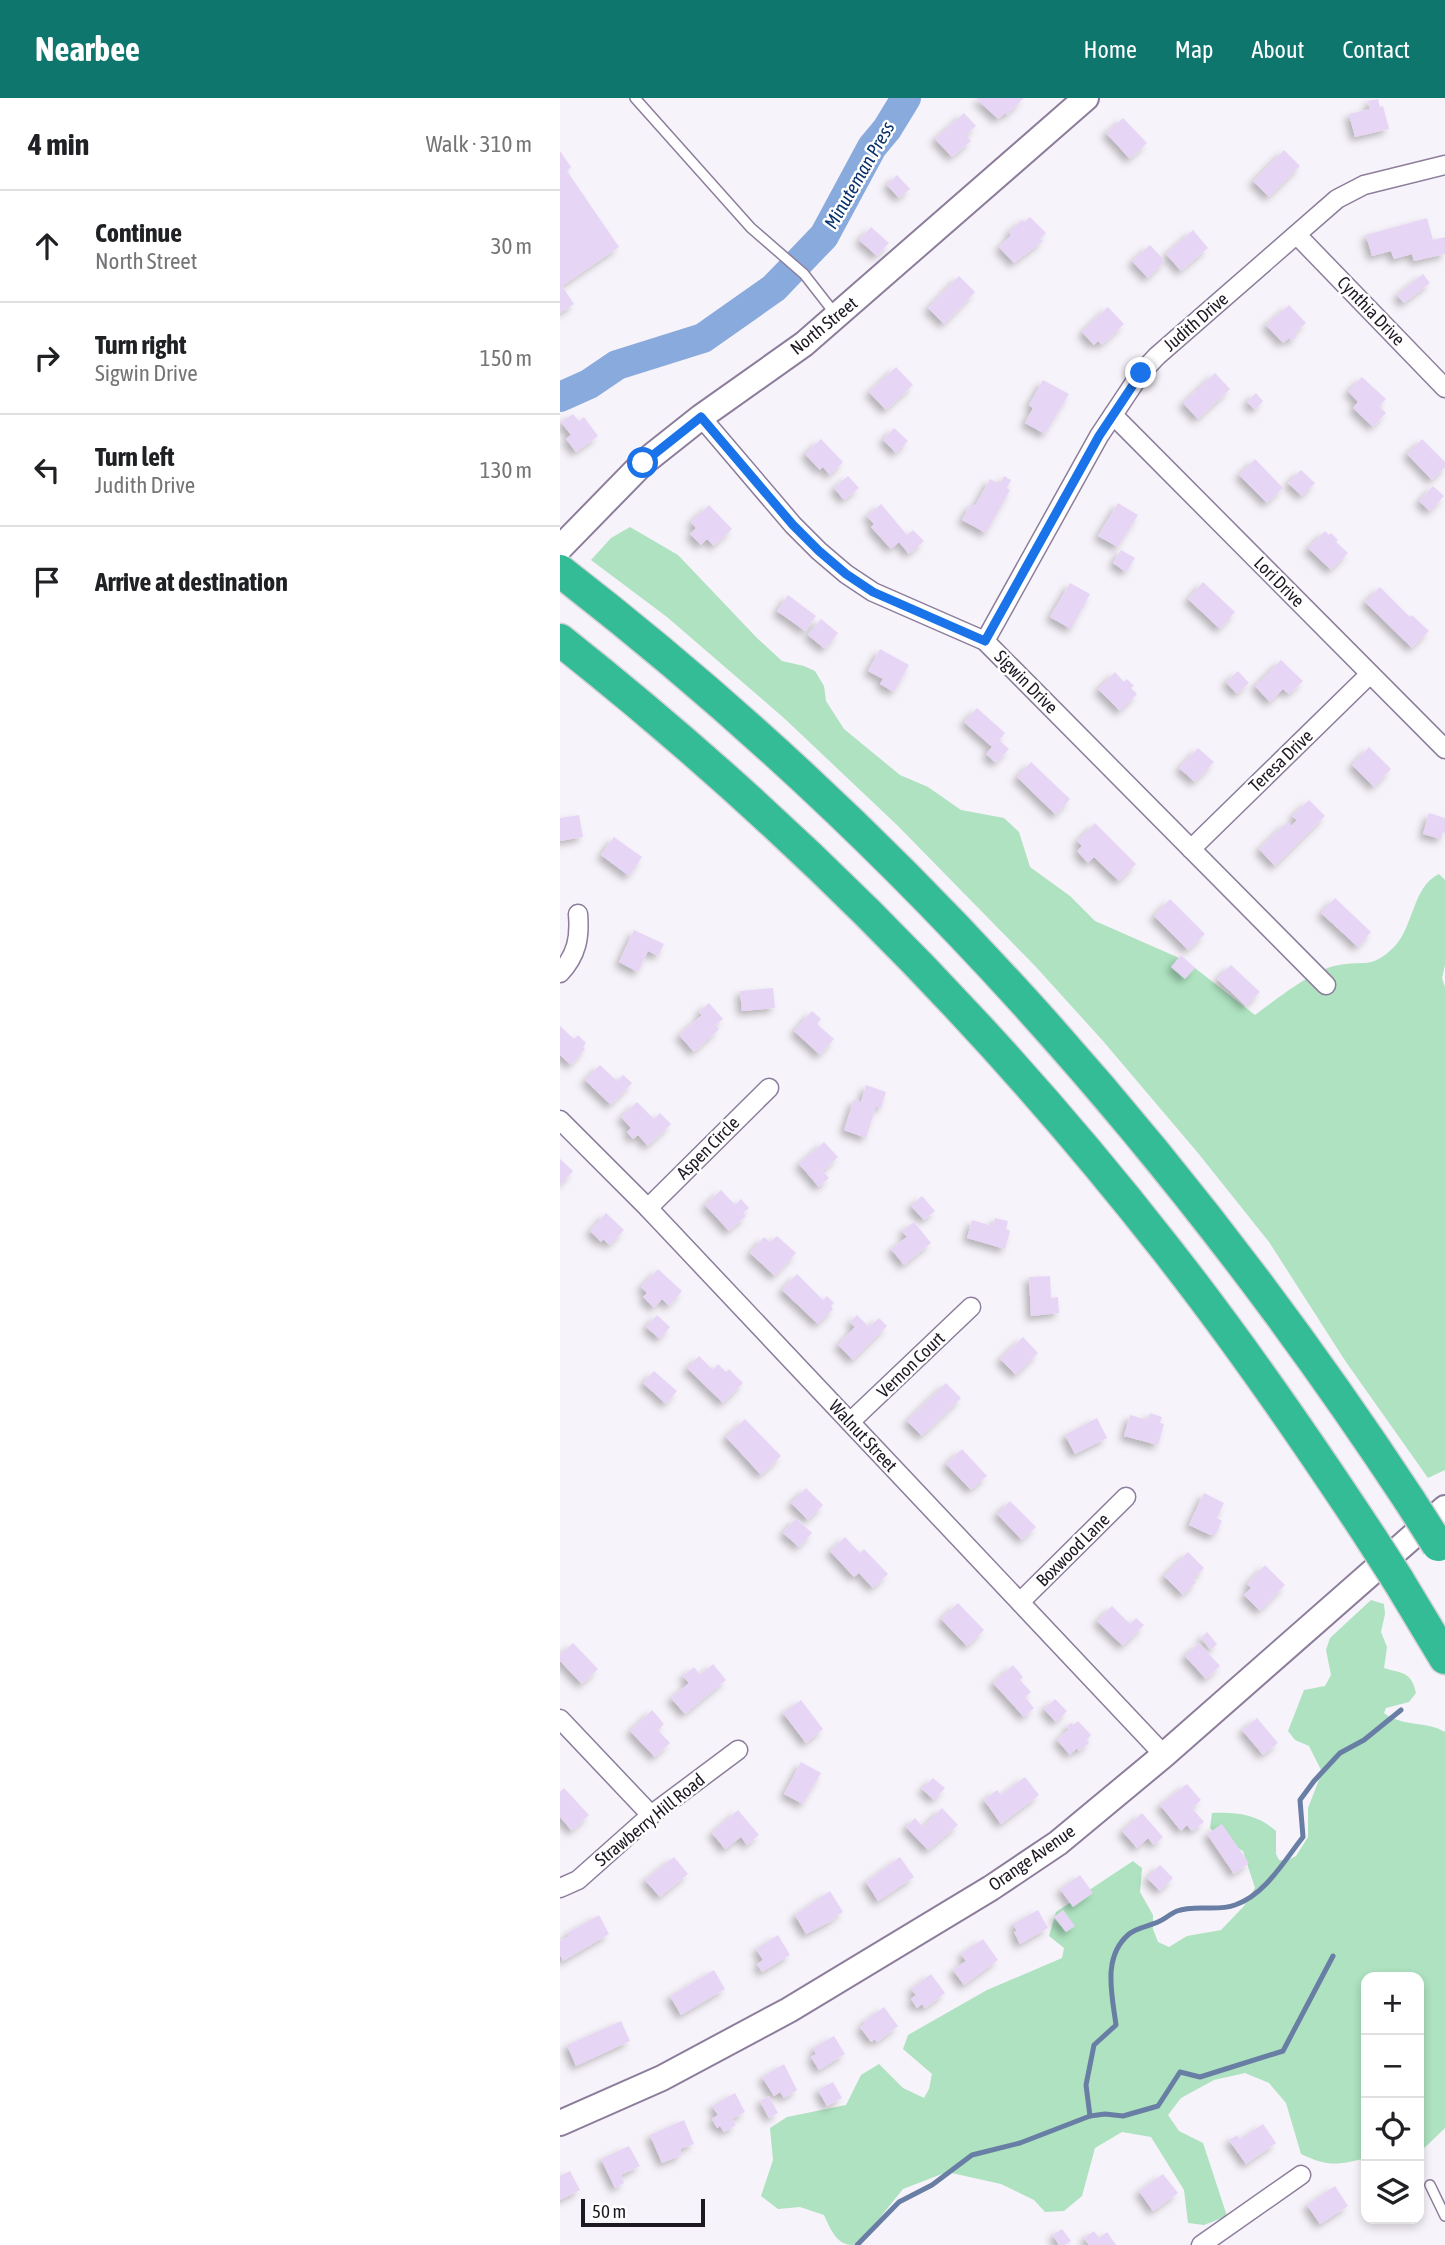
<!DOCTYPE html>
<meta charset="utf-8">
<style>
:root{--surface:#fff;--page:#f2f2f2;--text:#202124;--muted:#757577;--line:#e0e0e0;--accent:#0f766e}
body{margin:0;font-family:"Asap Condensed",sans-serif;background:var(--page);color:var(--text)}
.controls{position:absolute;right:21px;bottom:21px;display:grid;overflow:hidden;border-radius:14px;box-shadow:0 4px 10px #0003}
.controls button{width:63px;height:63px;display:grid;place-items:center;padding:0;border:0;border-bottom:2px solid var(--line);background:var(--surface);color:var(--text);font:35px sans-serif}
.scale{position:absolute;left:21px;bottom:18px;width:124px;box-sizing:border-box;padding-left:7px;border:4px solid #1e1823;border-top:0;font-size:19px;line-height:24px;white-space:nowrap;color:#1e1823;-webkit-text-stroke:5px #fff;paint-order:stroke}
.stop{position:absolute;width:21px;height:21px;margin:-16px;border:5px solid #1a73e8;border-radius:50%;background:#fff}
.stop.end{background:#1a73e8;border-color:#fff;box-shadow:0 2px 7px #0008}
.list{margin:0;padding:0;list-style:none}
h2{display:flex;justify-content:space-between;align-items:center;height:91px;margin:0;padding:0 28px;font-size:30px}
h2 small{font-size:23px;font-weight:400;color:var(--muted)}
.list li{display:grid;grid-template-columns:46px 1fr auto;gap:21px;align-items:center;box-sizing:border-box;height:112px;padding:0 28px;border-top:2px solid var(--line)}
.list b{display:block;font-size:26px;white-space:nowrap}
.list p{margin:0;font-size:23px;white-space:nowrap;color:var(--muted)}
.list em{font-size:23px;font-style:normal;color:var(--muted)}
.icon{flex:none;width:38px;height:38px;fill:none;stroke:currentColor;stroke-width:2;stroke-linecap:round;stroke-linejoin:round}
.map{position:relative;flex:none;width:885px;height:2147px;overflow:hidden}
header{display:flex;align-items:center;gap:42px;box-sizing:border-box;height:98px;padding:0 35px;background:var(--accent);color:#fff}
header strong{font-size:33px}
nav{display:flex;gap:38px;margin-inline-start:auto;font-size:24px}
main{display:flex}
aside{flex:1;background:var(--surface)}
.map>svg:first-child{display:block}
</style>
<header>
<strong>Nearbee</strong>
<nav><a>Home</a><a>Map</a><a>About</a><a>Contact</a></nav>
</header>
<main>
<aside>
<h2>4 min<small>Walk · 310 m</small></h2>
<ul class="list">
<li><svg class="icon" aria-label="ahead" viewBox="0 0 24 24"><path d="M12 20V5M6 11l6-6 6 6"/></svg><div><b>Continue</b><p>North Street</p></div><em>30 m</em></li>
<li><svg class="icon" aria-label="right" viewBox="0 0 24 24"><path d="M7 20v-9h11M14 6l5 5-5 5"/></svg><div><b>Turn right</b><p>Sigwin Drive</p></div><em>150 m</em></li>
<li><svg class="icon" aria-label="left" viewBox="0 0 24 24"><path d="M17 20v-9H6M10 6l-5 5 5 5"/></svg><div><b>Turn left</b><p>Judith Drive</p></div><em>130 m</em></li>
<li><svg class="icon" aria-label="arrive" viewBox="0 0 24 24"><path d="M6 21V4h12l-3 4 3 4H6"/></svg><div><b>Arrive at destination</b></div></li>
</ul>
</aside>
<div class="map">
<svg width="885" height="2147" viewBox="0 0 885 2147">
<defs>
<filter id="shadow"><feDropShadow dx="-4.5" dy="4.5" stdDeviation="3.5" flood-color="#0004"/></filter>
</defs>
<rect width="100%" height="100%" fill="#f7f3fa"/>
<g fill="#aee2c0">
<path d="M70,429L118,457L197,540L222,563L244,568L255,573L264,588L266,603L284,631L340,677L368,689L401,712L444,720L459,734L470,769L510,798L535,823L626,863L695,917C715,902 751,874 774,868C802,861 810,873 834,849C854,829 852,789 879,776L885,782V867L882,880L885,889V1372L868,1380L786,1264L709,1144L638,1055L543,943L476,869L337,727L225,621L107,519L31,462L51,440Z"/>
<path d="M811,1502L824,1506L825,1516L821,1534L827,1549L824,1570C843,1576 851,1573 856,1595L849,1604L826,1610L824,1615C842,1629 867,1623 885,1634V2030L859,2055V1879H806V2060C779,2067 767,2069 741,2056L726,2005L709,1985L685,1975L654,1982L621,2000L608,2017L619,2033L643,2045L667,2118L644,2127L628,2125L624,2092L591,2039L562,2034L535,2050L522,2098L504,2113L485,2114L474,2102L441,2086L387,2074L343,2091L310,2132L293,2147C276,2147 270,2130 264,2117L240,2109L218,2111L201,2098L213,2062L210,2030L227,2019L286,2007L301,1977L319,1966L343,1990L364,2000L369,1991L372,1976L343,1951L348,1937L427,1892L502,1860L504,1850L489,1838L496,1814L573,1763L582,1770L580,1794L593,1817V1831L598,1844L609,1849L627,1838L661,1832L684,1808L695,1790L683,1753L660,1740L650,1730L652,1715C677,1714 697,1716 716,1733V1756L719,1762L726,1763L736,1758L748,1739V1710L762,1674L749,1648L735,1642L728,1633L744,1592L765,1588L771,1577L766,1552L770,1540Z"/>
</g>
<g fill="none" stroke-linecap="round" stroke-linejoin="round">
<g stroke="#697ea4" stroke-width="5">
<polyline points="530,2018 545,2016 563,2018 598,2008 620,1974 640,1979 723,1953 773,1858"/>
<path d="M297,2147L339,2104L372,2087L412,2057L460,2045L530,2018L526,1987L534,1947L556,1927C552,1896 542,1859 569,1836C576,1830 589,1828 598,1824C605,1821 610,1816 617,1813C636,1806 656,1814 675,1807C705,1797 724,1763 743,1739L740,1702L754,1683L780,1655L804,1642L841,1612"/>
</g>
<polyline stroke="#89aadc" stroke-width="30" points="0,299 29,286 57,267 143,240 214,190 264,138 312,49 327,31 346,0"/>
</g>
<g fill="#e7d5f6" filter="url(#shadow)">
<polygon points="416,0 464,0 447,17 445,15 438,21"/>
<polygon points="818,1 820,9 823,8 829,31 795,39 789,16 810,11 808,3"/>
<polygon points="404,15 416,28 406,37 411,43 392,59 375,41"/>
<polygon points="563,20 587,45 570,61 546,35"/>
<polygon points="724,52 740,68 709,99 693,83"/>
<polygon points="0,53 11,69 7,73 59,149 2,188 14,206 0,215"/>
<polygon points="337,77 350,91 339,100 327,87"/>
<polygon points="470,119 486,135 480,141 483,143 454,165 439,149 451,137 449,134 462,122 464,124"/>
<polygon points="867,120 873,142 885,139 885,156 854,163 852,156 834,161 831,153 812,158 806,137"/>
<polygon points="311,129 329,145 317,158 299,142"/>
<polygon points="633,132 648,150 621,173 606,156"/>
<polygon points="590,147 605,163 588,180 572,163"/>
<polygon points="863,176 870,185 844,205 837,197"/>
<polygon points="399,178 415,194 384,226 368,210"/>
<polygon points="729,207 746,225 734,235 737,238 732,243 729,240 723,245 706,227"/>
<polygon points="548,209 564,226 542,247 538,243 534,247 522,234"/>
<polygon points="336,269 353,287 326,312 309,294"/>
<polygon points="655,275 670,291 638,321 623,305"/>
<polygon points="802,279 826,301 819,308 826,315 813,329 793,310 798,304 788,293"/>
<polygon points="483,282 509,296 485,336 465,325 473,310 469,307"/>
<polygon points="696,295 703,303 695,312 687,304"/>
<polygon points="13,316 19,323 24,319 38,338 16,354 6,341 11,337 1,324"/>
<polygon points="334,330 348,343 336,355 323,342"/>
<polygon points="261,341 283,364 270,377 263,369 260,372 245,356"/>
<polygon points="862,341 885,364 885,369 872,382 847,356"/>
<polygon points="695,361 723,390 707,405 679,377"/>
<polygon points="741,372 755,385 742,398 728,385"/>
<polygon points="288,378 299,390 284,402 274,390"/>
<polygon points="444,378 451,382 447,390 450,392 426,435 402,422 411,406 415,408 430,381 440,386"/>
<polygon points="873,388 884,398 870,413 859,403"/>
<polygon points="558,405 578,417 558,449 538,438"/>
<polygon points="321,406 347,437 353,432 364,443 349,456 339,444 331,451 311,429 314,426 307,418"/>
<polygon points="149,407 172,431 154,448 147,441 141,447 130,436 136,430 131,424"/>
<polygon points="765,433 769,437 771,435 778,442 776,444 788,455 771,472 748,450"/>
<polygon points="561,452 575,460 566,474 553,465"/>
<polygon points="643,484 675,514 660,531 628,501"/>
<polygon points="510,485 530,496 511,531 490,519"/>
<polygon points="820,489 850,519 852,517 869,533 852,550 805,504"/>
<polygon points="228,497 256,518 245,533 217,513"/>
<polygon points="261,521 278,535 265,551 248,537"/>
<polygon points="320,551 349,567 334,594 320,586 323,581 308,573"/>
<polygon points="721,562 743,583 729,596 723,591 710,604 695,588"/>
<polygon points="678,573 689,585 677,596 666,584"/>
<polygon points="555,574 564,584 567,581 574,588 571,590 577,596 560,613 538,591"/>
<polygon points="417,610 445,635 439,642 449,651 436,665 426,656 432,649 404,624"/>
<polygon points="809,649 831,671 814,689 792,667"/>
<polygon points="638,650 654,664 635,684 619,670"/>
<polygon points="471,664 510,701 496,717 457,679"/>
<polygon points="749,702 765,718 715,768 699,751 727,724 731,728 737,722 732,718"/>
<polygon points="869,715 885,720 885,735 883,734 881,741 863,736"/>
<polygon points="19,717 23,739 0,743 0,720"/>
<polygon points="535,725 576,766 559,783 534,759 528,765 517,753 522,748 517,743"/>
<polygon points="54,739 82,759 69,778 41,757"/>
<polygon points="775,800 811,834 798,849 761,815"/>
<polygon points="610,801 645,836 628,852 594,818"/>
<polygon points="74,832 104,846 98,858 88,853 78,874 59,864"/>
<polygon points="621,857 635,870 625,881 611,869"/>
<polygon points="671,867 700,894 686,908 657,881"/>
<polygon points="213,890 215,910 182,913 180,893"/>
<polygon points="149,905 163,921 155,927 159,931 134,954 119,937 142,917 139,914"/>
<polygon points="252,913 261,921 257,926 274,941 260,957 234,933"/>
<polygon points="0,928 14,941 18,937 26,945 23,949 25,951 11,967 0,957"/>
<polygon points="40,967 57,983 63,977 72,985 51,1007 25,982"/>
<polygon points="306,987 326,994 321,1010 316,1008 306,1040 284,1032 294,1001 301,1004"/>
<polygon points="77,1004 94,1021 100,1015 111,1026 88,1048 78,1037 73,1041 67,1034 71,1030 61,1019"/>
<polygon points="264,1044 278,1059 263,1073 269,1080 259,1089 239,1066"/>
<polygon points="0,1061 13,1073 0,1087"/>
<polygon points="161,1092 175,1107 181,1101 189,1110 183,1115 186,1118 169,1133 145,1107"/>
<polygon points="362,1098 375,1113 364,1122 351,1108"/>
<polygon points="46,1115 64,1132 50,1147 43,1141 41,1144 30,1133"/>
<polygon points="435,1120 448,1123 446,1131 450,1133 445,1151 407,1140 412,1122 433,1128"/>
<polygon points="354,1124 371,1145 344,1167 331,1151 347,1139 342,1133"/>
<polygon points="217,1138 236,1155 215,1178 190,1155 204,1139 210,1144"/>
<polygon points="98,1171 122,1193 109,1208 102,1201 94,1210 83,1199 87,1195 81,1189"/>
<polygon points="237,1176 263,1202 267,1198 274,1205 271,1208 273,1211 258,1226 222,1192"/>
<polygon points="490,1178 491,1200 498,1199 499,1215 471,1218 469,1179"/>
<polygon points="97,1217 110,1229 100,1241 86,1229"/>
<polygon points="297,1217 309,1229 319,1220 327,1228 293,1262 278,1247 295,1229 290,1224"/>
<polygon points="463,1239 478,1255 456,1277 440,1261"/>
<polygon points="139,1258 153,1272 158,1266 166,1274 169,1271 183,1285 163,1305 127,1270"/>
<polygon points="94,1273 117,1293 106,1306 83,1285"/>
<polygon points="386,1285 401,1300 362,1338 347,1323"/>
<polygon points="590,1315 602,1319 600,1325 604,1326 598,1347 564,1338 570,1317 588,1322"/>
<polygon points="537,1320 547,1340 515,1356 505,1337"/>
<polygon points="185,1321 221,1358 201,1377 166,1339"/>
<polygon points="402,1351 427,1378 411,1392 386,1366"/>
<polygon points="246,1390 263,1407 248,1422 231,1405"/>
<polygon points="644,1395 664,1405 657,1420 662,1423 655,1437 648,1436 629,1427"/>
<polygon points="450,1403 476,1429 462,1442 437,1416"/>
<polygon points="236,1420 252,1435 239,1449 223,1435"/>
<polygon points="285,1439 300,1455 304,1451 328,1476 313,1490 299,1475 294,1479 270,1453"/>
<polygon points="628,1454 644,1470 633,1481 636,1484 623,1497 604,1478"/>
<polygon points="705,1467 725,1487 700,1513 684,1497 691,1490 687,1486"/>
<polygon points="398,1505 424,1532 407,1548 381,1521"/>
<polygon points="552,1508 570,1526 576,1520 584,1527 563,1548 537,1523"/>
<polygon points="647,1534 657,1546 651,1552 641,1540"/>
<polygon points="13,1545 38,1571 22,1586 0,1563 0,1557"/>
<polygon points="639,1545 660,1568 646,1581 625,1558"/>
<polygon points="153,1566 166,1582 125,1616 111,1600 129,1585 123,1578 134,1569 140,1577"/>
<polygon points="453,1567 463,1579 460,1582 471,1594 465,1599 474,1610 464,1619 433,1585"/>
<polygon points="495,1601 507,1613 496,1624 484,1611"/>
<polygon points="241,1602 263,1631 246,1645 223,1615"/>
<polygon points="92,1612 104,1626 98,1632 110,1645 95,1659 70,1633"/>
<polygon points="697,1620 718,1645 703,1657 682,1632"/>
<polygon points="518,1623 531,1637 527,1642 529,1645 519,1653 517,1650 510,1657 497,1642 509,1631 507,1628 511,1625 513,1627"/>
<polygon points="241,1664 261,1675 243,1706 224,1696"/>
<polygon points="465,1679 479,1697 441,1726 424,1702 437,1692 441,1697"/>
<polygon points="373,1680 385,1690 374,1702 362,1691"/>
<polygon points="627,1686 641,1702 632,1710 644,1724 632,1733 627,1727 621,1733 600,1707"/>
<polygon points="4,1690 29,1717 12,1733 0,1719 0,1694"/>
<polygon points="382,1710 398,1727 368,1752 346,1729 355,1720 363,1729"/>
<polygon points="178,1712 199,1737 187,1747 181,1739 165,1751 152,1735"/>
<polygon points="582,1715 603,1739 594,1747 588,1740 577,1750 562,1733"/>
<polygon points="662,1726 689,1765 674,1776 647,1736"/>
<polygon points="114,1759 128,1776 100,1799 85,1782"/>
<polygon points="340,1759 354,1779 318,1803 306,1784"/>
<polygon points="600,1767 613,1780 600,1793 587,1780"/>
<polygon points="520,1777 533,1795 513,1809 500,1791"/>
<polygon points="270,1793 283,1814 274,1819 275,1821 246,1836 235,1817"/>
<polygon points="478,1812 488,1830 460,1846 454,1834 457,1833 453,1826"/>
<polygon points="503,1812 515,1828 506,1834 494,1819"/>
<polygon points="39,1817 49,1836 3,1863 0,1857 0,1843 9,1838 7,1835"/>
<polygon points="218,1837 230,1857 202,1874 197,1866 203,1862 196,1851"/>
<polygon points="423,1841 438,1862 404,1887 393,1872 406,1863 401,1856"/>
<polygon points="154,1872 165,1891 121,1917 110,1898"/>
<polygon points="371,1876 385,1895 365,1910 362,1906 357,1910 351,1901 356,1897 351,1891"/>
<polygon points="324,1909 338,1928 317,1944 315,1941 311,1944 300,1929 305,1926 303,1924"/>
<polygon points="61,1923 70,1943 16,1968 7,1947"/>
<polygon points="274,1938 285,1956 259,1972 251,1959 256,1956 253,1950"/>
<polygon points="224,1966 237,1992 224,2000 220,1994 214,1998 202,1979"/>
<polygon points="273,1984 282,2000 267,2008 258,1992"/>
<polygon points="175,1995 185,2014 172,2021 176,2027 164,2034 160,2028 157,2030 152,2021 158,2017 152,2008"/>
<polygon points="209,1998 218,2015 209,2020 200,2003"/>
<polygon points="124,2022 134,2046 120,2051 122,2057 102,2065 90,2037"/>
<polygon points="703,2026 716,2045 686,2066 669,2042 677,2037 680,2041"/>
<polygon points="69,2048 80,2068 61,2077 64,2085 55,2090 41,2061"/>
<polygon points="10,2073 20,2092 0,2102 0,2078"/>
<polygon points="603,2076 618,2095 593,2113 579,2093"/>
<polygon points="775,2088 788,2108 760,2126 747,2107"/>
<polygon points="502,2131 511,2143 505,2147 499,2147 493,2137"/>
<polygon points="534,2133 539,2140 547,2134 556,2147 529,2147 524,2140"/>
</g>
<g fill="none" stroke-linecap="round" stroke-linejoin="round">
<g stroke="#8d7d9c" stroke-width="12">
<g id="lane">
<polyline points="75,0 191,130 244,176 276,217"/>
<polyline points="870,2087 885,2118"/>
</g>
</g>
<g stroke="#8d7d9c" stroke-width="21">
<g id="street">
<polyline points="737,137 885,290"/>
<polyline points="553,317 885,651"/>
<polyline points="141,319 233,427 259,453 286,476 313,494 425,543 766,887"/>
<polyline points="425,543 539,338 581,275 597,258 777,101 804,87 885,67"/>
<polyline points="631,751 810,576"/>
<path d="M0,875C17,857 20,839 18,816"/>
<polyline points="0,1022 88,1110 604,1657"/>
<polyline points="88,1110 209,990"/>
<polyline points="290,1324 411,1209"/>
<polyline points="460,1504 566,1399"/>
<polyline points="0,1621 91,1717"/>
<polyline points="0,1790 18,1782 91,1717 178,1652"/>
<polyline points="641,2147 741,2077"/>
</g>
</g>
<g stroke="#8d7d9c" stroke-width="28">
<g id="secondary">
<polyline points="0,450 83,365 141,319 244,246 526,0"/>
<polyline points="0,2025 102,1980 229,1912 431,1790 498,1745 604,1657 885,1410"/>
</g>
</g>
<g stroke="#d2d1d3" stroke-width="35">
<g id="highway">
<path d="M0,473C335,732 618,1050 850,1403"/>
<path d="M0,542C225,720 429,925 606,1151C679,1244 746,1341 811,1440"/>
<polyline points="838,1482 885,1560"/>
</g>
</g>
<use href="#lane" stroke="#fff" stroke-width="9"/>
<use href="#street" stroke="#fff" stroke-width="18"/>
<use href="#secondary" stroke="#fff" stroke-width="24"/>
<use href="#highway" stroke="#34bc97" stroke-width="32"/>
<g stroke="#d2d1d3" stroke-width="35" stroke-linecap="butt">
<g id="highway-bridge">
<polyline points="850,1403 878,1447"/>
<polyline points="811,1440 838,1482"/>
</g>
</g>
<use href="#highway-bridge" stroke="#34bc97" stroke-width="32"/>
</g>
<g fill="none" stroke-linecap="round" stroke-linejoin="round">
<polyline stroke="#1a73e8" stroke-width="9" points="83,365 141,319 233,427 259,453 286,476 313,494 425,543 539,338 581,275"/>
</g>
<g text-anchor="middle" stroke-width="5" stroke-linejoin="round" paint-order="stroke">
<g font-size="18" fill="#1e1823" stroke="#fff">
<text transform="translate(811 213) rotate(46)" y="6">Cynthia Drive</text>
<text transform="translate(636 224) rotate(-41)" y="6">Judith Drive</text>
<text transform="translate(264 228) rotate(-39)" y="6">North Street</text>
<text transform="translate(719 484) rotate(45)" y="6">Lori Drive</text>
<text transform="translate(466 584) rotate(45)" y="6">Sigwin Drive</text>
<text transform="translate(721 663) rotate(-44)" y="6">Teresa Drive</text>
<text transform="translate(148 1050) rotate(-45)" y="6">Aspen Circle</text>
<text transform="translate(351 1267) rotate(-44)" y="6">Vernon Court</text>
<text transform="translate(303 1338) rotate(47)" y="6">Walnut Street</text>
<text transform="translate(513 1452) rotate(-45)" y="6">Boxwood Lane</text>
<text transform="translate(90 1722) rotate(-39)" y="6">Strawberry Hill Road</text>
<text transform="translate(472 1760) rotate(-35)" y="6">Orange Avenue</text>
</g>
<g font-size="19" font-style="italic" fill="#0a326d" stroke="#fff">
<text transform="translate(299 77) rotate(-60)" y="7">Minuteman Press</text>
</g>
</g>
</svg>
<div class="controls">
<button>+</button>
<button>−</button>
<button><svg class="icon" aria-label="locate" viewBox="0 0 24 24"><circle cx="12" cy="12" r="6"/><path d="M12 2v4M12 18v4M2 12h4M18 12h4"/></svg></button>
<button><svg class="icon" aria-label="layers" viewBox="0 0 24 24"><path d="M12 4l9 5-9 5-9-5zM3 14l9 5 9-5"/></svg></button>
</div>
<div class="scale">50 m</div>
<div class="stop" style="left:83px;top:365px"></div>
<div class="stop end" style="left:581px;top:275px"></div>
</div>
</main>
